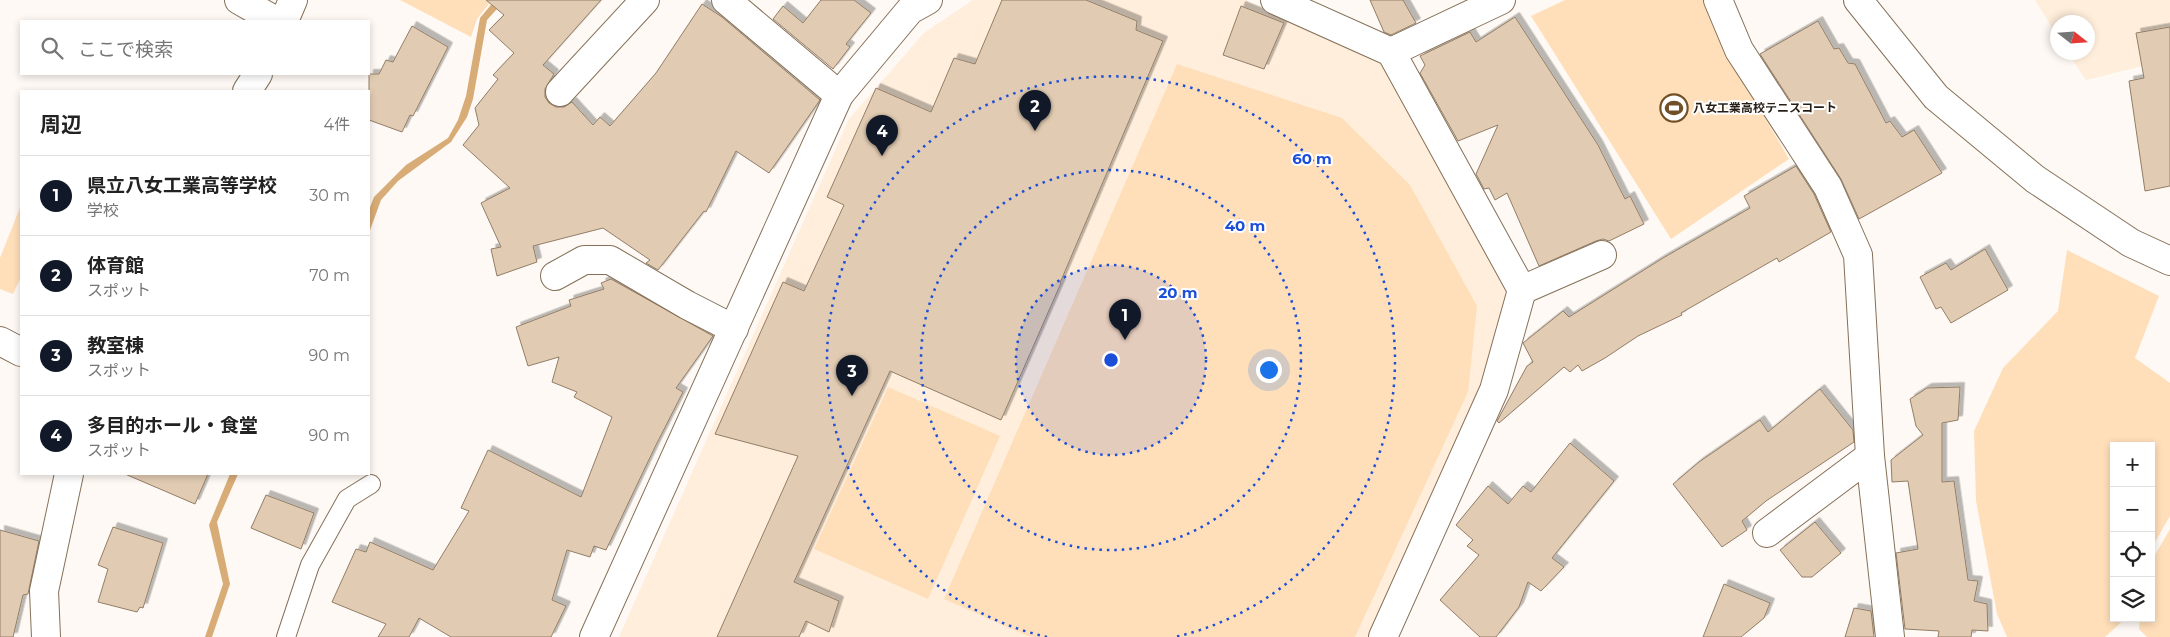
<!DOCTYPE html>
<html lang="ja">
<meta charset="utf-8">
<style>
:root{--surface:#fff;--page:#f2f2f2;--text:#222;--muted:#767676;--line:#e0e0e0;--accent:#111827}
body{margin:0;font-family:Montserrat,"Noto Sans JP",sans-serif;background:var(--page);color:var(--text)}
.controls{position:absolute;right:15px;bottom:15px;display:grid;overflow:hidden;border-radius:0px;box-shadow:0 2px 8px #0003}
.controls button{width:45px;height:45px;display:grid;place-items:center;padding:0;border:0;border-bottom:1px solid var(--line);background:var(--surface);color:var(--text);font:25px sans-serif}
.compass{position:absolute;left:2050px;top:15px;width:45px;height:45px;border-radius:50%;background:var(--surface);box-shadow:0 2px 8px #0003;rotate:107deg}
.you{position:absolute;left:1268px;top:369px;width:18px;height:18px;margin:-12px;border:4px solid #fff;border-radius:50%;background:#1a73e8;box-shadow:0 0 0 8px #1a73e833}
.badge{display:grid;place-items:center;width:32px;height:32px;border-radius:50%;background:var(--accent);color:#fff;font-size:16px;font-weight:700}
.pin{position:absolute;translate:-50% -41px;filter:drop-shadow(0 1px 2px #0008)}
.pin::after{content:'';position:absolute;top:26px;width:18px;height:15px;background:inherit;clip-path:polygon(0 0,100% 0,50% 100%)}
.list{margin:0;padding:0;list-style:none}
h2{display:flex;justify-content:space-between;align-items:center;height:65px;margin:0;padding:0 20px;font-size:21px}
h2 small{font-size:16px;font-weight:400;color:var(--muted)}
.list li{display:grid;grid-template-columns:32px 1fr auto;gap:15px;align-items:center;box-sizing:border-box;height:80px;padding:0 20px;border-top:1px solid var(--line)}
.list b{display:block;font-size:19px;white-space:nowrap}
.list p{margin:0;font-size:16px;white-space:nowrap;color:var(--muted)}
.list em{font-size:16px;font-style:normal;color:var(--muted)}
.icon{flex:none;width:28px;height:28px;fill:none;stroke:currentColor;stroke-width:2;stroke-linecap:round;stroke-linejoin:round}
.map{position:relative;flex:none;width:2170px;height:637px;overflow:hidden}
.search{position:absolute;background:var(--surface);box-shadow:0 2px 8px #0003;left:20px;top:20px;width:350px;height:55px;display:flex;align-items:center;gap:12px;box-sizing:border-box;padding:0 18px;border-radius:0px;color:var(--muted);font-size:19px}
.panel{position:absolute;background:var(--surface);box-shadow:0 2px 8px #0003;left:20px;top:90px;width:350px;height:385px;border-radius:0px}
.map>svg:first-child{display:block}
</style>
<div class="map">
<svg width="2170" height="637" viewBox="0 0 2170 637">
<defs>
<filter id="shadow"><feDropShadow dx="4.5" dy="-4.5" stdDeviation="0" flood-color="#0004"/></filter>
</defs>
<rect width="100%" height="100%" fill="#fef9f4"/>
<g fill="#ffeedb">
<polygon points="973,0 1246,0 1395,71 1510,300 1487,380 1370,637 619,637 849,119 924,33"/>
<polygon points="2035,0 2170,0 2170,59 2086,80 2068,53 2088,52 2088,22 2058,22 2057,35"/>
</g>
<g fill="#ffdfba">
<polygon points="400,0 492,0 477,19 471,37"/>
<polygon points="1565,0 1704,0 1729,56 1789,159 1671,239 1531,16"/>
<polygon points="1177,64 1342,118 1410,185 1477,306 1468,392 1355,637 1030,637 944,599"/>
<polygon points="21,205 21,277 13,294 0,289 0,258"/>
<polygon points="2067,250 2159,296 2135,358 2170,383 2170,516 2151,549 2151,446 2114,446 2114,618 2126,618 2105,637 2007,637 1997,614 1976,501 1974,431 2003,368 2058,311"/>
<polygon points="888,387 1000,436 928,599 814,549"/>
<polygon points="2170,529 2170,637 2147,637 2139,629 2140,618 2151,618 2151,562"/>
</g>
<g fill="#d8ac76">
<polygon points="495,0 505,0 487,20 473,99 467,117 451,142 398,181 381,200 369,233 369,210 374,197 406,165 448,138 458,120 466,96 480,18"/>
<polygon points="230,474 238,474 217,522 230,584 212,637 205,637 223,584 209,525"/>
</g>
<g fill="#e1cbb2" stroke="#927e67" filter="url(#shadow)">
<polygon points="486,0 601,0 543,65 554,74 545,89 545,97 549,103 556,107 564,107 572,102 593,125 600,117 610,126 656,73 702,4 722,17 820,100 769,173 736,151 706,212 704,211 658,270 646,263 650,260 603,228 533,246 537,262 497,276 491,249 501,247 481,203 510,188 463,145 479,125 475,108 498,79 493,75 514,53 489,30 504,15"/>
<polygon points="821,0 854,0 871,13 846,44 850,47 833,69 773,19 783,6 803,23"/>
<polygon points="1002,0 1086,0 1137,21 1136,30 1163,41 1060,283 1061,283 1001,420 890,371 794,582 839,601 829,632 806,621 799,637 717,637 798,456 715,434 783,282 804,291 844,205 827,197 876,88 931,112 954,58 975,64"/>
<polygon points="1370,0 1403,0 1416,23 1391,35 1384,32"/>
<polygon points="1241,6 1284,23 1264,69 1223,55"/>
<polygon points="1515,17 1598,145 1625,199 1630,196 1644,224 1609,241 1603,239 1596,241 1539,266 1507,193 1495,200 1489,188 1484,189 1476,174 1498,125 1458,141 1420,73 1425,65 1420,56 1470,32 1476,42"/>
<polygon points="1818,21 1834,49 1839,48 1848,63 1855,64 1886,123 1890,121 1902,137 1914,130 1942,173 1859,219 1841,179 1760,54"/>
<polygon points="412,26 448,47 413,116 410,115 402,132 369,120 369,74 379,74 386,60 393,62"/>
<polygon points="2170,27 2170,186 2145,191 2129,81 2144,78 2136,33"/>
<polygon points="1796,166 1814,194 1831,232 1779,262 1777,258 1681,313 1682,315 1638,336 1605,358 1582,371 1578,365 1570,372 1564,367 1499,423 1497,421 1527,366 1533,362 1523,343 1563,311 1569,317 1663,258 1750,208 1744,196"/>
<polygon points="1985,249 2008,290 1951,323 1941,307 1936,309 1920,277 1946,263 1951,270"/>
<polygon points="611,279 713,336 676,388 683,392 655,447 606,550 594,546 590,557 567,550 552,600 566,606 551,637 451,637 419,618 409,637 378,637 386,624 332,602 356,549 366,552 370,542 433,570 469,511 461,508 488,450 581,497 612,417 574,397 577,392 552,382 559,357 528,366 516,327 571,306 569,300 604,289 601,283"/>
<polygon points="1960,387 1958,420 1942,423 1942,482 1954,481 1968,580 1978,581 1974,601 1987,604 1988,631 1972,630 1971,637 1938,637 1939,631 1905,629 1896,553 1918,549 1908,481 1892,482 1891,460 1923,435 1916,426 1910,399 1927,388"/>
<polygon points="1820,389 1853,430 1854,442 1766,501 1742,521 1747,530 1722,547 1673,484 1699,462 1760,420 1768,432"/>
<polygon points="1570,443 1614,481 1552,558 1564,567 1541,591 1528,582 1519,607 1496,637 1480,637 1440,600 1479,555 1467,546 1473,540 1456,525 1488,486 1508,504 1523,486 1531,492"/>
<polygon points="125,474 208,474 195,504"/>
<polygon points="266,495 314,513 301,549 251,528"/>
<polygon points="1815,522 1841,553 1812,577 1802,577 1780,550"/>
<polygon points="113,527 163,543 143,608 140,607 137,612 98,602 108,569 98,565"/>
<polygon points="0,530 39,541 28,594 23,595 13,637 0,637"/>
<polygon points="1724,584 1770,603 1764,618 1741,637 1703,637"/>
<polygon points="1854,608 1871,611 1874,637 1845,637"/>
</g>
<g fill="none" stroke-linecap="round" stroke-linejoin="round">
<g stroke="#85715a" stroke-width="20">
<polyline id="lane" points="286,637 310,565 347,499 371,484"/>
</g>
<g stroke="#85715a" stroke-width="30">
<g id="street">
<polyline points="239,0 276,21"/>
<polyline points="726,0 839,95"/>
<polyline points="1275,0 1391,52 1522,290 1494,390 1383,637"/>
<polyline points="1718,0 1739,50 1828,187 1858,255 1870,456 1890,637"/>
<polyline points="284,21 293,0"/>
<polyline points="1391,52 1501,0"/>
<polyline points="247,91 258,74"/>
<polyline points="560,92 645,0"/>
<polyline points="555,276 584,260 610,260 687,305 734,329"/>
<polyline points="1522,290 1602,255"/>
<polyline points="0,341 21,352"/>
<polyline points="1767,533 1870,456"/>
<polyline points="46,637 44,591 69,474"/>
</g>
</g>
<g stroke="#85715a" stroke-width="30">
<g id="secondary">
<polyline points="1858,0 1936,97 2035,179 2131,243 2170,261"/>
<polyline points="594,637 839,95 910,10 928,0"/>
</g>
</g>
<use href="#lane" stroke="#fff" stroke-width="18"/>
<use href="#street" stroke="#fff" stroke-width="28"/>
<use href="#secondary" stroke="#fff" stroke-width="28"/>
</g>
<circle cx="1111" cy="360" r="95" fill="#1d4ed8" fill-opacity=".12"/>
<g fill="none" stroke="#1d4ed8" stroke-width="2.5" stroke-dasharray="2.5 5">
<circle cx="1111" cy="360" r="95"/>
<circle cx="1111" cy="360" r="190"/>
<path d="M1047 637A284 284 0 1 1 1175 637"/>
</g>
<defs>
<g id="stadium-ring" transform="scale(1.4375)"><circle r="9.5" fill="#fff" stroke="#715027" stroke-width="1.5"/><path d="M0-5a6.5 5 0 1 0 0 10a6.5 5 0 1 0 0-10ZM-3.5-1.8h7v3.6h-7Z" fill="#715027"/></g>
</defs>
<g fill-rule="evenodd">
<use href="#stadium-ring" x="1674" y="108"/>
</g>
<g text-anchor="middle" stroke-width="4" stroke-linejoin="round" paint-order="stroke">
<g font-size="12" font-weight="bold" fill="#261e15" stroke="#fff" text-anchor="start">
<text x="1693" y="112">八女工業高校テニスコート</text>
</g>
</g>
<circle cx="1111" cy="360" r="8" fill="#1d4ed8" stroke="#fff" stroke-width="2.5"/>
<g font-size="15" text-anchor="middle" font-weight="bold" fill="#1d4ed8" stroke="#fff" stroke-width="4" stroke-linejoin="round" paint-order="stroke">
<text x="1312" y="164">60 m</text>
<text x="1245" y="231">40 m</text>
<text x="1178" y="298">20 m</text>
</g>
</svg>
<div class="controls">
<button>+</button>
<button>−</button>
<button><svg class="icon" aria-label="locate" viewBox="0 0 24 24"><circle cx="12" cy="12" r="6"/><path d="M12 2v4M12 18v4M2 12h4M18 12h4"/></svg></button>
<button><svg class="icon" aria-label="layers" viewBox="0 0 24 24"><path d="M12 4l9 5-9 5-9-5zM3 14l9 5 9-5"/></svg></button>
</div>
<svg class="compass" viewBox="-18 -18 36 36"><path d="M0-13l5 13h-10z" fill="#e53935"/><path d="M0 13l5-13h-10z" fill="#767676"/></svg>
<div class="you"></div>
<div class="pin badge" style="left:1125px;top:340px">1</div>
<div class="pin badge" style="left:1035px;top:131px">2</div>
<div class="pin badge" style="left:852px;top:396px">3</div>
<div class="pin badge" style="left:882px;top:156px">4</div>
<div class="search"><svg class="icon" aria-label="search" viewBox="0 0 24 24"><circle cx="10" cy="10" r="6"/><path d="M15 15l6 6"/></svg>ここで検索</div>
<section class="panel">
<h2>周辺<small>4件</small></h2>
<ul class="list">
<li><span class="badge">1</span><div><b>県立八女工業高等学校</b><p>学校</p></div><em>30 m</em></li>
<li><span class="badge">2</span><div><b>体育館</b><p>スポット</p></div><em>70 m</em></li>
<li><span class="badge">3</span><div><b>教室棟</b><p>スポット</p></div><em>90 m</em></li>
<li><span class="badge">4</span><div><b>多目的ホール・食堂</b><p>スポット</p></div><em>90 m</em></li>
</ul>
</section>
</div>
